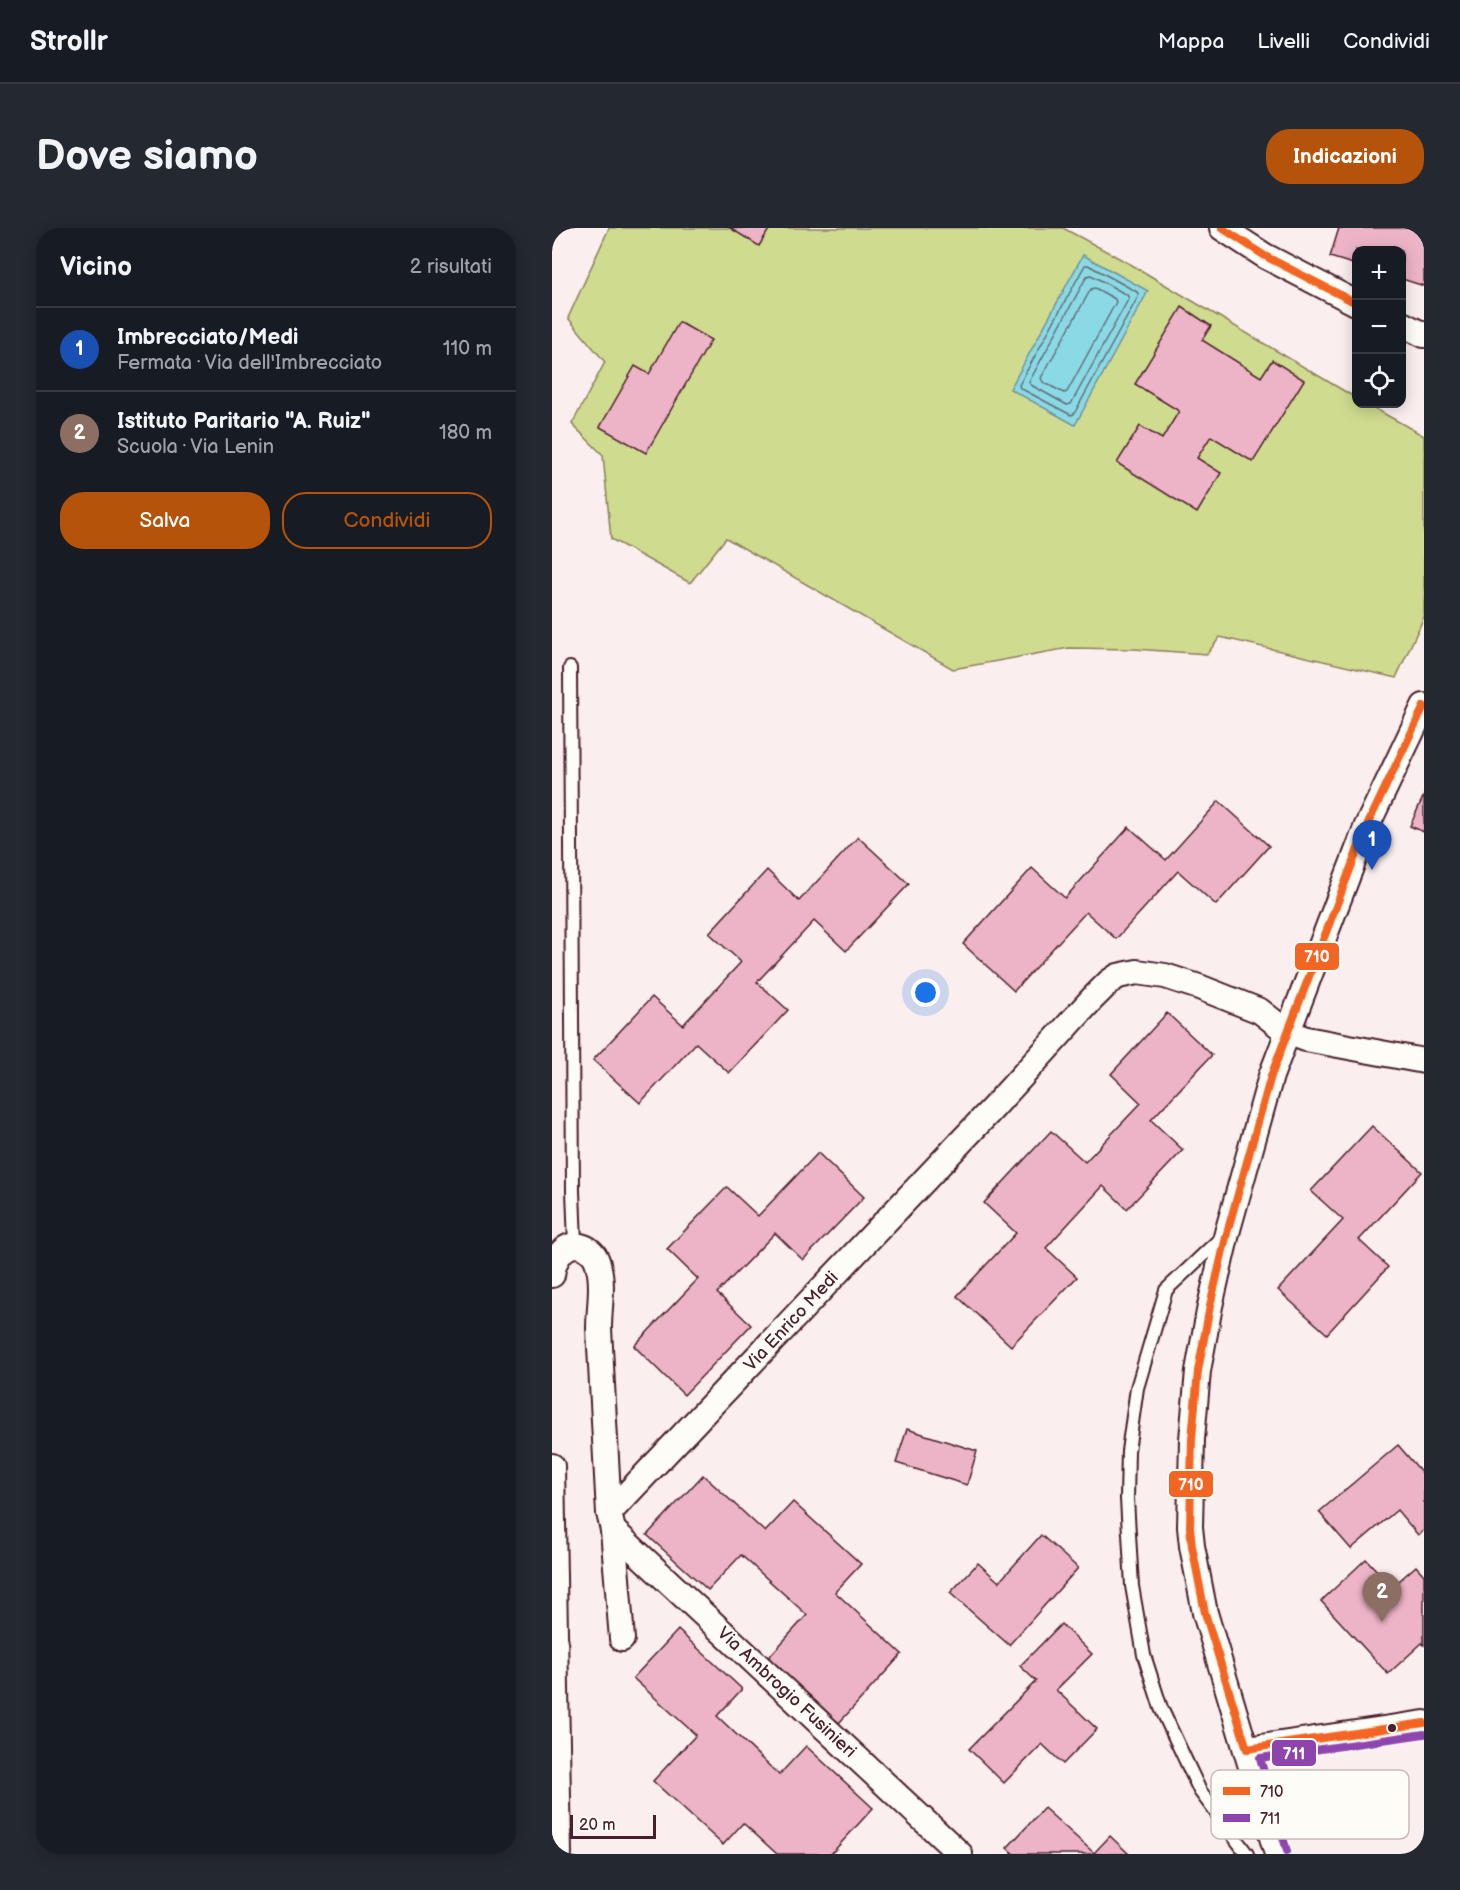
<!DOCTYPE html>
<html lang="it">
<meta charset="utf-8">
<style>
:root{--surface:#171b24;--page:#242831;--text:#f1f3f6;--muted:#9ea1a6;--line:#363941;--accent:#b45309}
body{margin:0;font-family:"Balsamiq Sans",sans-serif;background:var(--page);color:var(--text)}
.controls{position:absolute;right:18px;top:18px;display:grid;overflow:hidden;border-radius:12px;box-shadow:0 3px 15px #0003}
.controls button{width:54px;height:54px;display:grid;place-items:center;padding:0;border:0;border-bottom:2px solid var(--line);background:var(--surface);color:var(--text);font:30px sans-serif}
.scale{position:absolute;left:18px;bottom:15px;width:86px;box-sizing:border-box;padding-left:6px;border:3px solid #4a1f2b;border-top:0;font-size:16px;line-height:21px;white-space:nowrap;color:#4a1f2b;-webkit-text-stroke:4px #fdfcf7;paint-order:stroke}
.you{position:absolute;left:374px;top:765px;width:21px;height:21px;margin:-15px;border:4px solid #fff;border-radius:50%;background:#1a73e8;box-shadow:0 0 0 9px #1a73e833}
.badge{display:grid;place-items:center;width:39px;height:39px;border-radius:50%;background:var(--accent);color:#fff;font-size:20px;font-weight:700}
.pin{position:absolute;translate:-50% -50px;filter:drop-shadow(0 2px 3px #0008)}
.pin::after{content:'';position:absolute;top:32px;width:21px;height:18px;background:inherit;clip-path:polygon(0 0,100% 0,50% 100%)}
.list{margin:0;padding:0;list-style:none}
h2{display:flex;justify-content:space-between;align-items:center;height:78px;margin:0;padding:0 24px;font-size:26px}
h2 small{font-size:20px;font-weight:400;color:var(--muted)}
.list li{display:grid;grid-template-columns:39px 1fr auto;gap:18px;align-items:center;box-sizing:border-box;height:84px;padding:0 24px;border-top:2px solid var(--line)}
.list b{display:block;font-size:22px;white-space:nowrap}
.list p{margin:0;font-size:20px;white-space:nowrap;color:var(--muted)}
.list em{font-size:20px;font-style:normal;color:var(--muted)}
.actions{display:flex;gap:12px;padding:18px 24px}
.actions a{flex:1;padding:14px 0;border:2px solid var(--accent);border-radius:24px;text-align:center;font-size:21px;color:var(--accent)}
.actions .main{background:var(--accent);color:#fff}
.icon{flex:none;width:33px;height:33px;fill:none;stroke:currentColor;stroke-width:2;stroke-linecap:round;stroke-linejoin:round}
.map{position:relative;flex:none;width:872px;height:1626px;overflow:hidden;border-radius:24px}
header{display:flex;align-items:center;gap:36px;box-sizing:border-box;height:84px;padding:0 30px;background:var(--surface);border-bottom:2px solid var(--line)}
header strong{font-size:28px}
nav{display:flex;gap:33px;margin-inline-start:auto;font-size:21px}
.intro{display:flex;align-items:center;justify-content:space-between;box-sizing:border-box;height:144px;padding:0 36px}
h1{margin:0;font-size:42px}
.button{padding:15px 27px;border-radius:24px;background:var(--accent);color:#fff;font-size:21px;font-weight:700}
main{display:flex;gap:36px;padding:0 36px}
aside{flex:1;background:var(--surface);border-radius:24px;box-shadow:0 3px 15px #0003}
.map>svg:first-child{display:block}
</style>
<header>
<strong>Strollr</strong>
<nav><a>Mappa</a><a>Livelli</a><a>Condividi</a></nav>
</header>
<div class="intro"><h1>Dove siamo</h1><a class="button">Indicazioni</a></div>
<main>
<aside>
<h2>Vicino<small>2 risultati</small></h2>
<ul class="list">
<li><span class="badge" style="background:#1a4fb4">1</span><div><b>Imbrecciato/Medi</b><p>Fermata · Via dell'Imbrecciato</p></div><em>110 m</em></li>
<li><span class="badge" style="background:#8d6e63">2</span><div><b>Istituto Paritario &quot;A. Ruiz&quot;</b><p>Scuola · Via Lenin</p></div><em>180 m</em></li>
</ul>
<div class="actions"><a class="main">Salva</a><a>Condividi</a></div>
</aside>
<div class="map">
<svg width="872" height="1626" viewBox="0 0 872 1626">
<rect width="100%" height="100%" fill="#faeeee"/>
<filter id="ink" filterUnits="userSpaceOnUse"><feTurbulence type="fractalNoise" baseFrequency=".0167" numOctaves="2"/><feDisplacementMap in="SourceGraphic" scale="12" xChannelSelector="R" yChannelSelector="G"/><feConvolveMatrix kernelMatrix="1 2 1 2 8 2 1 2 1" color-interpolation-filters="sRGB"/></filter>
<g filter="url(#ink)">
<polygon fill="#cfdb8e" stroke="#8c7d5c" stroke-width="1.5" points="57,0 511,0 580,37 804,170 804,176 815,176 872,208 872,389 844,450 668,409 655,426 582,421 517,420 401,441 174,310 138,355 59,311 51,227 20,196 53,134 16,90"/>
<polygon fill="#8adae5" stroke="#708f9b" stroke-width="1.5" points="531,27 596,63 523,197 458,161"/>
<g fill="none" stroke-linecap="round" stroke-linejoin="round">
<g stroke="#646a75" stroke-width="1.5">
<polygon points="533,37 536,37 585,64 587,67 522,186 519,187 468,160 467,157"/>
<polygon points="539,47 575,67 577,70 519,176 515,177 479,157 477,154 535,48"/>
<polygon points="543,60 563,71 564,74 515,164 512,165 491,154 489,150 539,61"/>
</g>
</g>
<g fill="#edb4c8" stroke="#4a1f2b" stroke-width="1.5">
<polygon points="178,0 218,0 207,18"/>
<polygon points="787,0 872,0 872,58 850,51 850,22 804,22 804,37 778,29"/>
<polygon points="630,79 659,98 650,112 709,149 720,132 752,152 701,234 659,208 645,230 669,245 645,285 565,235 588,198 610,211 627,183 583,156"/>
<polygon points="127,94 159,112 94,225 48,199 83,138 97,146"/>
<polygon points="872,567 872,604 858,598"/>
<polygon points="667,573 717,618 664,677 626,643 564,711 534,684 462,763 411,716 480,640 513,670 577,599 614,632"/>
<polygon points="306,609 357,656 294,723 262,693 205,754 236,782 177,845 144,815 88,875 41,832 100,769 131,797 189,734 157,705 215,642 247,673"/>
<polygon points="615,785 660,827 599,892 631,922 575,981 551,958 494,1020 525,1049 459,1118 405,1068 464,1005 432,975 499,903 533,934 589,875 559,846"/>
<polygon points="820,898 870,944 807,1012 836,1039 775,1106 726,1062 791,992 759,963"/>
<polygon points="266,925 312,969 251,1032 223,1005 165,1065 199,1097 132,1167 82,1118 146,1051 115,1021 175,959 206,988"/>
<polygon points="355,1201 425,1223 415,1257 344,1235"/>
<polygon points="846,1217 872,1247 872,1302 866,1307 845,1282 799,1321 767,1284"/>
<polygon points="151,1247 213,1304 241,1274 309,1336 283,1364 350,1426 287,1495 216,1430 255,1387 189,1327 156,1362 95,1307"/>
<polygon points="489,1307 526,1340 457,1417 398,1365 426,1335 447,1354"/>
<polygon points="814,1331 840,1359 864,1338 872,1347 872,1417 870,1415 836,1446 769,1373"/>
<polygon points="509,1396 540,1426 504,1462 545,1501 511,1536 490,1516 452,1555 417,1521 484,1453 468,1438"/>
<polygon points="126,1402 190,1461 165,1488 227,1547 254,1518 321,1580 279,1626 225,1626 191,1595 171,1617 101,1553 144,1507 81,1450"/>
<polygon points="492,1580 542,1625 558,1608 577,1626 462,1626 455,1620"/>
</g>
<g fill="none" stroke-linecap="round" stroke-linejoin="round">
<g stroke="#4a1f2b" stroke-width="16">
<g id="service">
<polyline points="18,440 21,963 23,1016"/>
<polyline points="671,1008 614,1062 585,1160 576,1223 575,1271 580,1358 592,1427 609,1480 648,1563 695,1626"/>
</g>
</g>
<g stroke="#4a1f2b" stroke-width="28">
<g id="minor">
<polyline points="670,0 713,28 804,75"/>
<polyline points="850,96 872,107"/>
<path d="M0,1047C2,1031 13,1011 32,1019C39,1022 44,1028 46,1036C52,1056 47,1080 47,1100C50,1162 54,1224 57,1285L61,1302L70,1411"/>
<polyline points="0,1238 7,1626"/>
<polyline points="57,1285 441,880 540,771 557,754 566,748 585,744 613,748 647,759 708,783 735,804 754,811 872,833"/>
<polyline points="61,1302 408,1626"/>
<polyline points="695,1521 872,1495"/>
<polyline points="725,1626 653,1385 640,1318 638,1299 640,1211 646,1143 658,1078 675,1005 719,848 814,600 872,478"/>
</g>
</g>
<use href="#service" stroke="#fdfcf7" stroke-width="12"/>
<use href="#minor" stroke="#fdfcf7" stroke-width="24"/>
<g stroke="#fdfcf7" stroke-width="12">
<g id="bus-1">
<polyline points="670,0 713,28 804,75"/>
<polyline points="695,1521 653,1385 640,1318 638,1299 640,1211 646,1143 658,1078 675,1005 719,848 814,600 872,478"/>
<polyline points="695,1521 872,1495"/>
</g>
</g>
<g stroke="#fdfcf7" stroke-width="12">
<polyline id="bus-2" points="735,1623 708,1530 872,1506"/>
</g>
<use href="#bus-1" stroke="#f26522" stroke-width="8"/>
<use href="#bus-2" stroke="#8e44ad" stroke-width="8"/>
</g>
</g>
<circle fill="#4a1f2b" stroke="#fdfcf7" stroke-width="2" cx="840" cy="1500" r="5"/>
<g text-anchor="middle" stroke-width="4.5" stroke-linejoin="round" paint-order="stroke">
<g font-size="18" fill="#4a1f2b" stroke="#fdfcf7">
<text transform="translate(239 1093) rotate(-47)" y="6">Via Enrico Medi</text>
<text transform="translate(235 1464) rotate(43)" y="6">Via Ambrogio Fusinieri</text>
</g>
</g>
<rect x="659" y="1542" width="198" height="69" rx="9" fill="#fdfcf7" stroke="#c7baba" stroke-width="1.5"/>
<rect x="671" y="1559" width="27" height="8" fill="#f26522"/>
<rect x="671" y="1586" width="27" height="8" fill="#8e44ad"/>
<g font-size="16" fill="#4a1f2b">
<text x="708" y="1569">710</text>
<text x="708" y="1596">711</text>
</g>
<g stroke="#fdfcf7" stroke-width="2">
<rect x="742" y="714" width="46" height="29" rx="6" fill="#f26522"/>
<rect x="616" y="1242" width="46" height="28" rx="6" fill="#f26522"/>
<rect x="719" y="1511" width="46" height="28" rx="6" fill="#8e44ad"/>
</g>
<g font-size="16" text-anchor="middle" font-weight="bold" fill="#fff">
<text x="765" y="734">710</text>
<text x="639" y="1262">710</text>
<text x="742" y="1531">711</text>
</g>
</svg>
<div class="controls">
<button>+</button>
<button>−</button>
<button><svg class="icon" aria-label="locate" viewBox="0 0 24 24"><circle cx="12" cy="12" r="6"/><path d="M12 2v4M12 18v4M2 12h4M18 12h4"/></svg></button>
</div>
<div class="scale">20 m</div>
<div class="you"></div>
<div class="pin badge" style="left:820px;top:642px;background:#1a4fb4">1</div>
<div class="pin badge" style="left:830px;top:1394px;background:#8d6e63">2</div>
</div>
</main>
